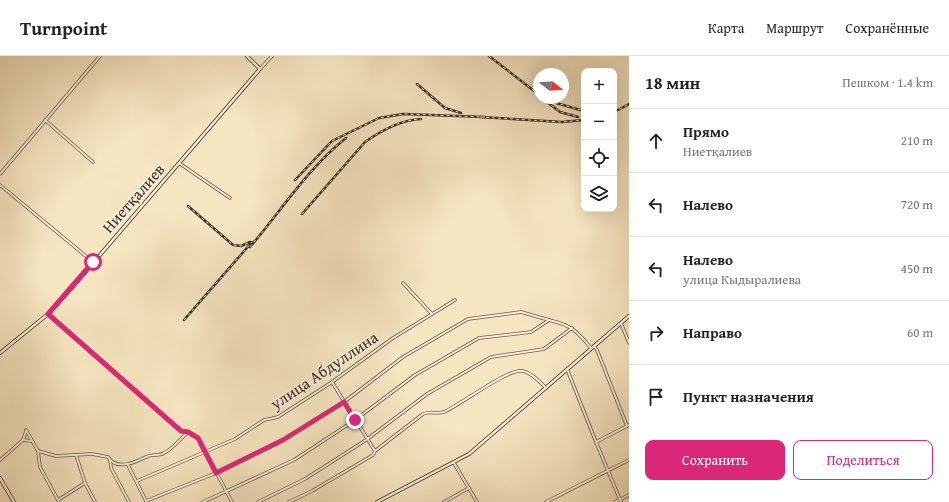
<!DOCTYPE html>
<html lang="ru">
<meta charset="utf-8">
<style>
:root{--surface:#fff;--page:#f2f2f2;--text:#222;--muted:#767676;--line:#e0e0e0;--accent:#db2777}
body{margin:0;font-family:"Gentium Book Plus",serif;background:var(--page);color:var(--text)}
.controls{position:absolute;right:12px;top:12px;display:grid;overflow:hidden;border-radius:8px;box-shadow:0 4px 16px #0002}
.controls button{width:36px;height:36px;display:grid;place-items:center;padding:0;border:0;border-bottom:1px solid var(--line);background:var(--surface);color:var(--text);font:20px sans-serif}
.compass{position:absolute;left:533px;top:12px;width:36px;height:36px;border-radius:50%;background:var(--surface);box-shadow:0 4px 16px #0002;rotate:107deg}
.stop{position:absolute;width:12px;height:12px;margin:-9px;border:3px solid #db2777;border-radius:50%;background:#fff}
.stop.end{background:#db2777;border-color:#fff;box-shadow:0 1px 4px #0008}
.list{margin:0;padding:0;list-style:none}
h2{display:flex;justify-content:space-between;align-items:center;height:52px;margin:0;padding:0 16px;font-size:17px}
h2 small{font-size:13px;font-weight:400;color:var(--muted)}
.list li{display:grid;grid-template-columns:26px 1fr auto;gap:12px;align-items:center;box-sizing:border-box;height:64px;padding:0 16px;border-top:1px solid var(--line)}
.list b{display:block;font-size:15px;white-space:nowrap}
.list p{margin:0;font-size:13px;white-space:nowrap;color:var(--muted)}
.list em{font-size:13px;font-style:normal;color:var(--muted)}
.actions{display:flex;gap:8px;padding:12px 16px}
.actions a{flex:1;padding:9px 0;border:1px solid var(--accent);border-radius:8px;text-align:center;font-size:14px;color:var(--accent)}
.actions .main{background:var(--accent);color:#fff}
.icon{flex:none;width:22px;height:22px;fill:none;stroke:currentColor;stroke-width:2;stroke-linecap:round;stroke-linejoin:round}
.map{position:relative;flex:none;width:629px;height:446px;overflow:hidden}
header{display:flex;align-items:center;gap:24px;box-sizing:border-box;height:56px;padding:0 20px;background:var(--surface);border-bottom:1px solid var(--line)}
header strong{font-size:19px}
nav{display:flex;gap:22px;margin-inline-start:auto;font-size:14px}
main{display:flex}
aside{flex:1;background:var(--surface)}
.map>svg:first-child{display:block}
</style>
<header>
<strong>Turnpoint</strong>
<nav><a>Карта</a><a>Маршрут</a><a>Сохранённые</a></nav>
</header>
<main>
<div class="map">
<svg width="629" height="446" viewBox="0 0 629 446">
<rect width="100%" height="100%" fill="#f6e5c1"/>
<filter id="stains"><feTurbulence type="fractalNoise" baseFrequency=".005" numOctaves="4"/><feColorMatrix values="0 0 0 0 .2 0 0 0 0 .09 0 0 0 0 .02 0 0 0 .5 -.17"/></filter>
<radialGradient id="worn" r=".72"><stop offset=".6" stop-color="#630" stop-opacity="0"/><stop offset="1" stop-color="#630" stop-opacity=".3"/></radialGradient>
<g fill="none" stroke-linecap="round" stroke-linejoin="round">
<g stroke="#6a5b4d" stroke-width="3.5">
<g id="street">
<polyline points="260,13 272,0"/>
<polyline points="45,64 93,106"/>
<polyline points="179,107 230,142"/>
<polyline points="0,118 100,0"/>
<polyline points="0,129 93,206"/>
<polyline points="403,227 432,258"/>
<polyline points="48,258 181,375 188,376 198,382 232,446"/>
<polyline points="621,267 629,287"/>
<polyline points="594,290 597,294 627,370 629,369"/>
<polyline points="567,313 596,386"/>
<polyline points="332,326 375,395"/>
<polyline points="26,374 38,395 40,411 59,446"/>
<polyline points="23,384 31,385"/>
<path d="M38,395L56,400L92,398L108,401C117,416 138,405 148,400C153,398 160,400 164,397C173,393 181,382 188,376"/>
<polyline points="76,399 85,427 95,446"/>
<polyline points="0,404 23,384 26,375"/>
<polyline points="110,404 111,412 129,446"/>
<polyline points="454,407 477,446"/>
<polyline points="128,409 146,445"/>
<polyline points="137,425 235,383 264,364 278,361 332,326 393,282 455,244"/>
<polyline points="58,444 85,427"/>
<polyline points="146,445 216,417 283,384 344,346 403,301 468,263 521,256 549,264"/>
<path d="M203,446L294,404L355,364L415,319L479,282L531,276L549,264C571,269 577,275 591,292"/>
<polyline points="258,446 305,423 366,384 427,338 491,301 544,293 572,272"/>
<path d="M289,446L312,435L373,399L375,395L423,358C430,355 437,358 444,356C462,348 508,312 523,315C532,317 539,325 545,331"/>
<polyline points="444,446 469,432"/>
<polyline points="546,446 629,404"/>
<polyline points="615,446 629,439"/>
<polyline points="621,446 596,386 627,370"/>
</g>
</g>
<g stroke="#3b2d26" stroke-width="4">
<g id="secondary">
<polyline points="0,297 48,258 69,235 260,13 247,0"/>
<polyline points="0,422 14,446"/>
<polyline points="377,446 469,398 629,260"/>
</g>
</g>
<use href="#street" stroke="#f9eed7" stroke-width="2"/>
<use href="#secondary" stroke="#f9eed7" stroke-width="2.5"/>
<g stroke="#3b2d26" stroke-width="2.5">
<g id="rail">
<polyline points="489,0 538,38"/>
<polyline points="417,28 445,52 461,57"/>
<polyline points="542,42 560,56 578,61"/>
<polyline points="549,45 584,55"/>
<polyline points="614,56 629,48"/>
<polyline points="480,61 562,66 584,64"/>
<polyline points="295,124 332,85 379,62 403,58 485,61"/>
<polyline points="188,150 233,189 241,190 250,186"/>
<path d="M302,158L365,86C382,74 400,64 421,63"/>
<path d="M250,191C281,155 308,112 346,82"/>
<polyline points="184,264 252,186"/>
</g>
</g>
<use href="#rail" stroke="#f9eed7" stroke-width="1" stroke-dasharray="3" stroke-linecap="butt"/>
</g>
<g fill="none" stroke-linecap="round" stroke-linejoin="round">
<polyline stroke="#db2777" stroke-width="5" points="93,206 48,258 181,375 188,376 198,382 216,417 283,384 344,346 355,364"/>
</g>
<g text-anchor="middle" stroke-width="3.5" stroke-linejoin="round" paint-order="stroke">
<g font-size="16" fill="#3b2d26" stroke="#f9eed7">
<text transform="translate(133 142) rotate(-49)" y="6">Ниетқалиев</text>
<text transform="translate(324 314) rotate(-34)" y="6">улица Абдуллина</text>
</g>
</g>
<rect width="100%" height="100%" filter="url(#stains)"/>
<rect width="100%" height="100%" fill="url(#worn)"/>
</svg>
<div class="controls">
<button>+</button>
<button>−</button>
<button><svg class="icon" aria-label="locate" viewBox="0 0 24 24"><circle cx="12" cy="12" r="6"/><path d="M12 2v4M12 18v4M2 12h4M18 12h4"/></svg></button>
<button><svg class="icon" aria-label="layers" viewBox="0 0 24 24"><path d="M12 4l9 5-9 5-9-5zM3 14l9 5 9-5"/></svg></button>
</div>
<svg class="compass" viewBox="-18 -18 36 36"><path d="M0-13l5 13h-10z" fill="#e53935"/><path d="M0 13l5-13h-10z" fill="#767676"/></svg>
<div class="stop" style="left:93px;top:206px"></div>
<div class="stop end" style="left:355px;top:364px"></div>
</div>
<aside>
<h2>18 мин<small>Пешком · 1.4 km</small></h2>
<ul class="list">
<li><svg class="icon" aria-label="ahead" viewBox="0 0 24 24"><path d="M12 20V5M6 11l6-6 6 6"/></svg><div><b>Прямо</b><p>Ниетқалиев</p></div><em>210 m</em></li>
<li><svg class="icon" aria-label="left" viewBox="0 0 24 24"><path d="M17 20v-9H6M10 6l-5 5 5 5"/></svg><div><b>Налево</b></div><em>720 m</em></li>
<li><svg class="icon" aria-label="left" viewBox="0 0 24 24"><path d="M17 20v-9H6M10 6l-5 5 5 5"/></svg><div><b>Налево</b><p>улица Кыдыралиева</p></div><em>450 m</em></li>
<li><svg class="icon" aria-label="right" viewBox="0 0 24 24"><path d="M7 20v-9h11M14 6l5 5-5 5"/></svg><div><b>Направо</b></div><em>60 m</em></li>
<li><svg class="icon" aria-label="arrive" viewBox="0 0 24 24"><path d="M6 21V4h12l-3 4 3 4H6"/></svg><div><b>Пункт назначения</b></div></li>
</ul>
<div class="actions"><a class="main">Сохранить</a><a>Поделиться</a></div>
</aside>
</main>
